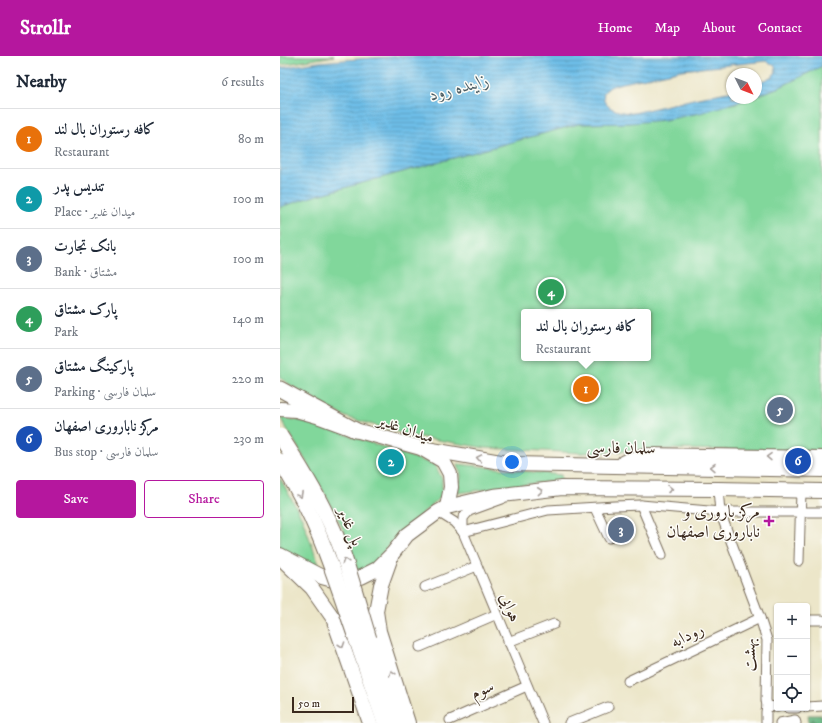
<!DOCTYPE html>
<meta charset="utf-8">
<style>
:root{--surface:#fff;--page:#f6f6f7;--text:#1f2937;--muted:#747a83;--line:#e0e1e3;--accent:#b5179e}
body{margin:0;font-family:"IM FELL DW Pica",Amiri,serif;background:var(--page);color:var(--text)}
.controls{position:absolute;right:12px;bottom:12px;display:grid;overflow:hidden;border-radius:4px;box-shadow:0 1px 3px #0004}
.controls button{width:36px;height:36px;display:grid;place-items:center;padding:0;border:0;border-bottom:1px solid var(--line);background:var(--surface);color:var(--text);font:20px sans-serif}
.compass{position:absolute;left:446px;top:12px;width:36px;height:36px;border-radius:50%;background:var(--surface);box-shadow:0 1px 3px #0004;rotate:132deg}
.scale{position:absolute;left:12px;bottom:10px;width:62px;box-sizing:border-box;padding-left:4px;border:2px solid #3b2a1e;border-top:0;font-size:11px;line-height:14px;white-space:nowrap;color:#3b2a1e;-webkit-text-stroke:3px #fdfcf7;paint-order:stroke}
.you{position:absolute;left:232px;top:406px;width:14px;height:14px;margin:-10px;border:3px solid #fff;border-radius:50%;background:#1a73e8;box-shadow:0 0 0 6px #1a73e833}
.badge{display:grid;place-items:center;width:26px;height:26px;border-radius:50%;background:var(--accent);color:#fff;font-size:13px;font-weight:700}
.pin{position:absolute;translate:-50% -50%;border:2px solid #fff;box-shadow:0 1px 4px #0006}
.popup{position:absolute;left:241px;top:253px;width:130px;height:52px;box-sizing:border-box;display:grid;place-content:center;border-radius:4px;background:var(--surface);filter:drop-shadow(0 1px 3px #0005);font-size:13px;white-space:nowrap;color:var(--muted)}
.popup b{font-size:15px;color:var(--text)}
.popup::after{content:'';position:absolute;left:50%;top:100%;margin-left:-8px;border:8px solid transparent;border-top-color:var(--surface)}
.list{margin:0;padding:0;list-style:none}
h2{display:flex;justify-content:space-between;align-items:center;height:52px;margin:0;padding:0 16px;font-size:17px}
h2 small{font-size:13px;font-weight:400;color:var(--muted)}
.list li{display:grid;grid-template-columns:26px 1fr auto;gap:12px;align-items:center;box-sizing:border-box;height:60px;padding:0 16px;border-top:1px solid var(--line)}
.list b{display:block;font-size:15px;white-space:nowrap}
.list p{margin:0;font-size:13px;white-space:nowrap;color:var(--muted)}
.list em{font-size:13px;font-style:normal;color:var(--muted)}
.actions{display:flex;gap:8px;padding:12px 16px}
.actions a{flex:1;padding:9px 0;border:1px solid var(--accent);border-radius:4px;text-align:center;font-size:14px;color:var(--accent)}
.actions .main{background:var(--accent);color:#fff}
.icon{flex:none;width:22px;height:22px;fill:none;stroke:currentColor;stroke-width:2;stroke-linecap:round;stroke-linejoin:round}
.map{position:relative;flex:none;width:542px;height:667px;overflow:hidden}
header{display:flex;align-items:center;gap:24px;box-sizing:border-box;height:56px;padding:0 20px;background:var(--accent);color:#fff}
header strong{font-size:19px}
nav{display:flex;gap:22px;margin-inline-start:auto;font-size:14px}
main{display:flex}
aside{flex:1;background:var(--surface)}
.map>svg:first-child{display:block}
</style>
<header>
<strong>Strollr</strong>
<nav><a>Home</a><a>Map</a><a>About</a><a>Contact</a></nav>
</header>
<main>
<aside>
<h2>Nearby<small>6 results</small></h2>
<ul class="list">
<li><span class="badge" style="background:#e8710a">1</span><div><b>کافه رستوران بال لند</b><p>Restaurant</p></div><em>80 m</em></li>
<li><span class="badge" style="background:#0f9aa8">2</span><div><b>تندیس پدر</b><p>Place · میدان غدیر</p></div><em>100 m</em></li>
<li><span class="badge" style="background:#5c6f8a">3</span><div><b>بانک تجارت</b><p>Bank · مشتاق</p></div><em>100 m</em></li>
<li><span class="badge" style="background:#2e9e5b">4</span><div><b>پارک مشتاق</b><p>Park</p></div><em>140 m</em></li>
<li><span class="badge" style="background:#5c6f8a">5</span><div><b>پارکینگ مشتاق</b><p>Parking · سلمان فارسی</p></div><em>220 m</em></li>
<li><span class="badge" style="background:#1a4fb4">6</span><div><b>مرکز ناباروری اصفهان</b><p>Bus stop · سلمان فارسی</p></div><em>230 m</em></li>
</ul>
<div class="actions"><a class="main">Save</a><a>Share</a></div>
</aside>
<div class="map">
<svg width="542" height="667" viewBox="0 0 542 667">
<defs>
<pattern id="forest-firs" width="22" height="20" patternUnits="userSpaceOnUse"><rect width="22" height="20" fill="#68b883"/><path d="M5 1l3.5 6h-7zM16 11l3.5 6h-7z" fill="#57966b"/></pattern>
<pattern id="water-rules" width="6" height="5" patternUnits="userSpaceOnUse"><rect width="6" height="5" fill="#6dbee8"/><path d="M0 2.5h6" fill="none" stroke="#5b9bbb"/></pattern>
</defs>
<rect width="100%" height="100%" fill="#fdfcf7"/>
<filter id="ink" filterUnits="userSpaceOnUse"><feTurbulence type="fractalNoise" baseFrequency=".025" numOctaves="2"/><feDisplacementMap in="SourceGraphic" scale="8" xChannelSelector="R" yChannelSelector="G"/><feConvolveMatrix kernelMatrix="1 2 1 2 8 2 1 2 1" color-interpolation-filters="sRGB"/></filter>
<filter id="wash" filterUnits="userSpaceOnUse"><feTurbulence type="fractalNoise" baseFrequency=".012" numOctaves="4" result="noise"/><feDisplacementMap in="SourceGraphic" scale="16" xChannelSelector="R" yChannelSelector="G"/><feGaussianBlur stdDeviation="0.9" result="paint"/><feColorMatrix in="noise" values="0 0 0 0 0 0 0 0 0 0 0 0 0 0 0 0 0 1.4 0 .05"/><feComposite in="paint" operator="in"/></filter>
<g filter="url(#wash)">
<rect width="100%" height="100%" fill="#ece6c9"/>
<g fill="#81d79b" stroke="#5e805c" fill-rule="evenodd">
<polygon points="0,0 54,0 0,9"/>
<path d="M542,10V395L388,393L302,397L205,392L128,379L66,361L24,338L0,322V151L34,140L298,68L350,67L456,47L470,42H476V40L502,30ZM244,256H368V302H244Z"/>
<polygon points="0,361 36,368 155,409 162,423 162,440 120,477 91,510 76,517 63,473 44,436"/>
<polygon points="178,408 281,419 282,424 178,437 181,420"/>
<polygon points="0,422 22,462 42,517 0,492"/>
</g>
<polygon fill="url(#forest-firs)" stroke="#527150" points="528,659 542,659 542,667 529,667"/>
<path fill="url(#water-rules)" stroke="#547483" d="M119,0H542V10L502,30L476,40V27L491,22L496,16L495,10L486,5L402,14L338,28L330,31L324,36C320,53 341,57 354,57L418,42L452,35V42H470L420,57L385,64L350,67L298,68L34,140L0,151V12L39,6Z"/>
</g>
<g filter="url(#ink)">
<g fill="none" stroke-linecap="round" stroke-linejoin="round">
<g stroke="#796c5a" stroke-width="11">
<g id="minor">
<polyline points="438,433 440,456 480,562 487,584 486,644 487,650"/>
<polyline points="361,449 382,499"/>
<polyline points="315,452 329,482"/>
<polyline points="158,456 174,466 183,476 263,667"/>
<polyline points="183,476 268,454 335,450 361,449 440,456 542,456"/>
<polyline points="183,476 183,462 189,455 222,443"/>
<polyline points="519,505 521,435"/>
<polyline points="145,531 197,510"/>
<polyline points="527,564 542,564"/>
<polyline points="228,586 274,568"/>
<polyline points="140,591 217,558"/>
<polyline points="348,625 480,562"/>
<polyline points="527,651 542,650"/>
<polyline points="509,652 517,652"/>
<polyline points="170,664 247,630"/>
<polyline points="289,667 328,651"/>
<polyline points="486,667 486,656 487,650 497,651"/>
<polyline points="500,667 515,664 516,667"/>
</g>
</g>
<g stroke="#796c5a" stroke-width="16">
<g id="primary">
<polyline points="0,353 16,354 37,360 75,374 141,392 163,405 170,418 171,431 167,451"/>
<polyline points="141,392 232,408 542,414"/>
<polyline points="344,406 364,399 542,402"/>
<polyline points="0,499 42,521 60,526 81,521 97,513 113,497 127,479 158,456 167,451 213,440 282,432 438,433 542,435"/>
<polyline points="111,501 101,529 96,555 99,575 128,667"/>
<polyline points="5,506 32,532 53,562 90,667"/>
</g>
</g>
<g stroke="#796c5a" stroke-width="17">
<g id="trunk">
<polyline points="0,333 75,374"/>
<polyline points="76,582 105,667"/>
<polyline points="89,583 119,667"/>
</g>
</g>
<use href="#minor" stroke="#fff" stroke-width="9"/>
<use href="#primary" stroke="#fff" stroke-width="14"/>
<use href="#trunk" stroke="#fff" stroke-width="15"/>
<g stroke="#796c5a" stroke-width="17" stroke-linecap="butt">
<g id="trunk-bridge">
<path d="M0,380C24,416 47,454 62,495C72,524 80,554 89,583"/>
<path d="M0,405C37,460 55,521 76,582"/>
</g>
</g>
<use href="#trunk-bridge" stroke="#fff" stroke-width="15"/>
</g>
<defs><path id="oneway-chevron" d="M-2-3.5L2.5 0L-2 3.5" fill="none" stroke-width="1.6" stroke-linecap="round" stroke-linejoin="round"/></defs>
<g stroke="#a79f9a">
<use href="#oneway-chevron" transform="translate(489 401) rotate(-179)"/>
<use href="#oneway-chevron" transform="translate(199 402) rotate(-170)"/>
<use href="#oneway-chevron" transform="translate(433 411) rotate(-179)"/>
<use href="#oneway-chevron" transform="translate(390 433)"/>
<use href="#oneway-chevron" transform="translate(260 435) rotate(-6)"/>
<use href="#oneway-chevron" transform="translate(20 439) rotate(62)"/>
<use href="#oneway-chevron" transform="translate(65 505) rotate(-108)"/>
<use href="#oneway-chevron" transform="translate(62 589) rotate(71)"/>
<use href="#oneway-chevron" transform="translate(112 617) rotate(-108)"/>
</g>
</g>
<path fill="#b5179e" stroke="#fdfcf7" stroke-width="1.5" d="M487 459h4v4h4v4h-4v4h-4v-4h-4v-4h4z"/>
<g text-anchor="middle" stroke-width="3" stroke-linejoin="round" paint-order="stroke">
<g font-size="17" fill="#3b2a1e" stroke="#fdfcf7">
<text transform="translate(126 372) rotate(19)" y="6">میدان غدیر</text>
<text transform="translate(341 391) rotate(1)" y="6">سلمان فارسی</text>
<text transform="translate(71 470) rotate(67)" y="6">پل غدیر</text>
<text transform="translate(231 551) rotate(67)" y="6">هوایی</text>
<text transform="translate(407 579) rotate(-26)" y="6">رودابه</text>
<text transform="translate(469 599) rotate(-93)" y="6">بهشت</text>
<text transform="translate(202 633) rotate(-24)" y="6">سوم</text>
</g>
<g font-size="17" fill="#3b2a1e" stroke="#fdfcf7" text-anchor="end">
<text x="480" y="461">مرکز باروری و<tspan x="480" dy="20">ناباروری اصفهان</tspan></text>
</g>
<g font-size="18" font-style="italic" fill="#4c5e65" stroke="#fdfcf7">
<text transform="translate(179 31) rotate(-15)" y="6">زاینده رود</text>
</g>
</g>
</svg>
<div class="controls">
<button>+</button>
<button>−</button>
<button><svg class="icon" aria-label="locate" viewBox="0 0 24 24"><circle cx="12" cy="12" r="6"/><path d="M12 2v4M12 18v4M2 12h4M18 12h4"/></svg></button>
</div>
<svg class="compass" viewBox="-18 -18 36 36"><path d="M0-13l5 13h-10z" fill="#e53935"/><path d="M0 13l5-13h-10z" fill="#747a83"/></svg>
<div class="scale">50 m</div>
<div class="you"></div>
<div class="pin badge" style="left:306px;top:333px;background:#e8710a">1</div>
<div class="popup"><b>کافه رستوران بال لند</b>Restaurant</div>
<div class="pin badge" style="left:111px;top:406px;background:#0f9aa8">2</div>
<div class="pin badge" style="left:341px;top:474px;background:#5c6f8a">3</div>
<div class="pin badge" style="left:271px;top:236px;background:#2e9e5b">4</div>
<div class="pin badge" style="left:500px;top:354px;background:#5c6f8a">5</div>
<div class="pin badge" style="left:518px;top:405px;background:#1a4fb4">6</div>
</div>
</main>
